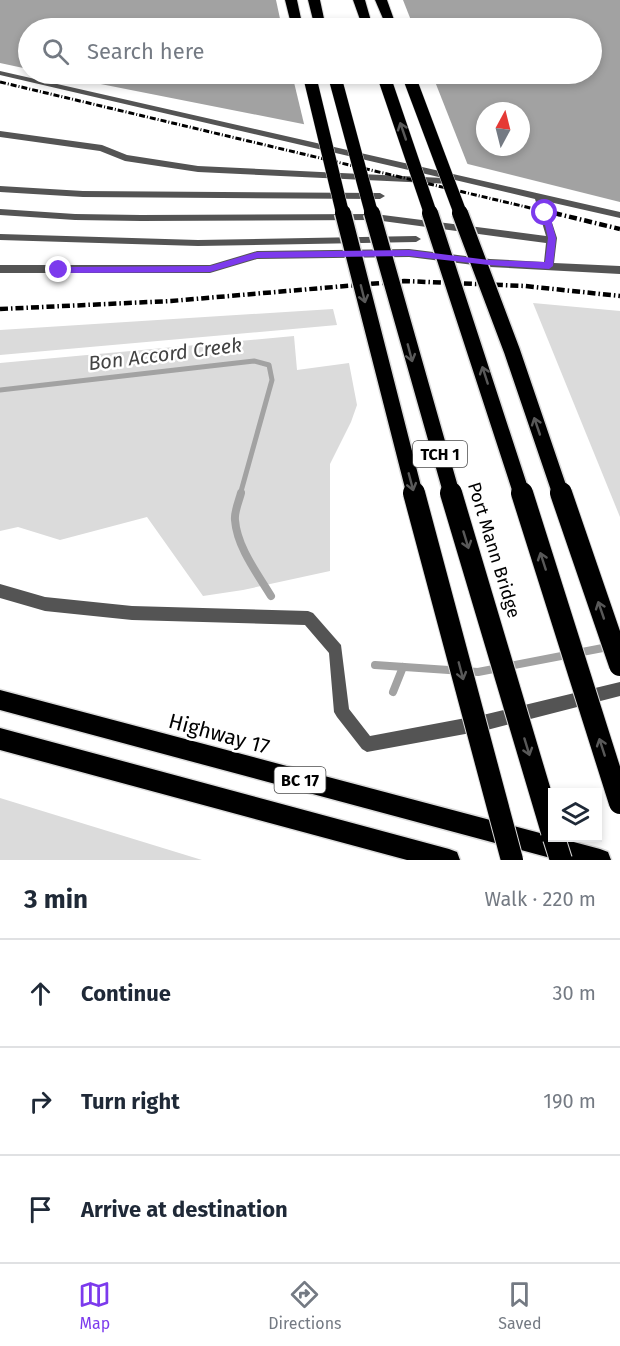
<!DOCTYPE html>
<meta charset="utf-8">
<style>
:root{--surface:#fff;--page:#f2f2f3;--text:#1f2937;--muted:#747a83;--line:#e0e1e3;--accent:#7c3aed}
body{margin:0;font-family:"Fira Sans",sans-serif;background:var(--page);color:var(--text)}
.controls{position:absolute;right:18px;bottom:18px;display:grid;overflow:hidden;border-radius:0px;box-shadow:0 3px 9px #0003}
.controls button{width:54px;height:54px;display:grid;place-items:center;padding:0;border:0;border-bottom:2px solid var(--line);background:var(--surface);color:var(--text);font:30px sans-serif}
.compass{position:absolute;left:476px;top:102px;width:54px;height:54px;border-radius:50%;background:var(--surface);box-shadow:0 3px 9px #0003;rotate:7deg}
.stop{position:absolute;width:18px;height:18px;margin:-14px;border:4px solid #7c3aed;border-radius:50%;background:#fff}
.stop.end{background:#7c3aed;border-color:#fff;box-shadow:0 2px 6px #0008}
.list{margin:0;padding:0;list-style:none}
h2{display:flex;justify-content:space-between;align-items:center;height:78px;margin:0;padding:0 24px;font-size:26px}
h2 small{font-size:20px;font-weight:400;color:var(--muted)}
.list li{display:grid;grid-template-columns:39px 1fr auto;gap:18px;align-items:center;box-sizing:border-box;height:108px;padding:0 24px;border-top:2px solid var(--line)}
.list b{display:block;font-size:22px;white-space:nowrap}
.list em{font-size:20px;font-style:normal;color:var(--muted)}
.icon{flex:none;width:33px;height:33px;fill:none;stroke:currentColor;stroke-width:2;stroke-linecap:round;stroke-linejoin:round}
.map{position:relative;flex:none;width:620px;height:860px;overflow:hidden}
.search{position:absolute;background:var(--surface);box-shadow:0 3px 9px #0003;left:18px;right:18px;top:18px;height:66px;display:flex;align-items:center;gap:15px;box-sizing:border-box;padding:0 21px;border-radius:33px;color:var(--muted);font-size:22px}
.sheet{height:402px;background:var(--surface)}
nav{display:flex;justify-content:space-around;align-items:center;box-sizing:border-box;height:84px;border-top:2px solid var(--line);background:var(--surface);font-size:16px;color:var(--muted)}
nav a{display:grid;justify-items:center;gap:3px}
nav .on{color:var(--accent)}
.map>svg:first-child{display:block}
</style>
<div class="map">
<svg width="620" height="860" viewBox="0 0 620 860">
<rect width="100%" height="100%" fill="#fff"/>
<g fill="#dbdbdb">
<polygon points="533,303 620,311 620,517"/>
<polygon points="333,309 337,325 0,355 0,330"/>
<polygon points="294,336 297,370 349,363 357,405 351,422 330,464 330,571 243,590 203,596 147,517 60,540 18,527 0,531 0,363"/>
<polygon points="0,798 202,860 0,860"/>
</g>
<path fill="#a2a2a2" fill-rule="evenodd" d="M0,0H620V202L323,128L50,74H592V28H28V69L0,63ZM485,111H521V147H485Z"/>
<g fill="#fff">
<polygon points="276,0 403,0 414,28 282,28"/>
<polygon points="292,74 432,74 469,168 305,128"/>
</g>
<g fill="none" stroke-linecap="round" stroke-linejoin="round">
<polyline stroke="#a2a2a2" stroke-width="5" points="0,390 254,361 269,365 272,380 240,495"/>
<g stroke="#a2a2a2" stroke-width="8">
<path d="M241,493C239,501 234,512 235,520C237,547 257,573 271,596"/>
<polyline points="375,665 478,672 608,647"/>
<polyline points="393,692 403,667"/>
</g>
<g stroke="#dbdbdb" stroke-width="3">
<g id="trunk">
<polygon points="0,690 600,849 608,852 611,860 558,860 0,710"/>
<polygon points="0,728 449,849 457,852 460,860 407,860 0,750"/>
</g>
</g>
<g stroke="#dbdbdb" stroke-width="2">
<g id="motorway">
<polygon points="285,0 297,0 303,28 292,28"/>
<polygon points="308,0 320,0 326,28 315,28"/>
<polygon points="353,0 365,0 373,28 363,28"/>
<polygon points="375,0 387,0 397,28 387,28"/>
</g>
</g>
<g fill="#545454" fill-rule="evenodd">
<polygon points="0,71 620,212 620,218 545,201 557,238 554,263 620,266 620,274 490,267 409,257 257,259 210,273 0,273 0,265 210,265 257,251 409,249 490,259 544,262 546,243 375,220 141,221 75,220 0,215 0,209 75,214 141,215 375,214 546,236 535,199 455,180 451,184 198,172 125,161 100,151 0,137 0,131 102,145 127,155 198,166 443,178 0,75"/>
<polygon points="0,186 83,191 380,193 385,196 380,199 83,197 0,192"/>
<polygon points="0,234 198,240 416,236 421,239 416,242 198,246 0,240"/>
<polygon points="0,584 45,597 132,606 308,611 313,613 341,645 349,709 370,736 487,714 620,682 620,696 487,730 367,752 362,749 337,717 334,712 329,653 305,625 132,620 45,611 0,598"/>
</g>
<use href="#trunk" fill="#000" fill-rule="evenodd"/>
<use href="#motorway" fill="#000" fill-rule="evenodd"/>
<polyline stroke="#000" stroke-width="3" stroke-dasharray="6 2 1 2" stroke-linecap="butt" points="0,82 560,215"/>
<g stroke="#000" stroke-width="4.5" stroke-dasharray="8 3 1.5 3" stroke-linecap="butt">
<polyline points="554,213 620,229"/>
<polyline points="0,309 171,301 404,281 525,286 620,296"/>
</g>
<g stroke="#dbdbdb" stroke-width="14" stroke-linecap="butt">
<g id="motorway-bridge-far2">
<polyline points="309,74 343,215"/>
<polyline points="334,74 372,215"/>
<polyline points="383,74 431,215"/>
<polyline points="408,74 461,215"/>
</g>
</g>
<g stroke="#dbdbdb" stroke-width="19" stroke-linecap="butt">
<g id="motorway-bridge-far1">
<polyline points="343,213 415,495"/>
<polyline points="372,213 452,495"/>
<polyline points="430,213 522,495"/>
<polyline points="460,213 512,351 561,495"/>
</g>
</g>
<g stroke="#dbdbdb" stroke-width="24" stroke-linecap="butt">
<g id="motorway-bridge">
<polyline points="414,493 512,860"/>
<polyline points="451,493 552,832"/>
<polyline points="522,493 620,803"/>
<polyline points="561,493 620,665"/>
<polyline points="554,838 561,860"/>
</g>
</g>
<use href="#motorway-bridge-far2" stroke="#000" stroke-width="13"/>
<use href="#motorway-bridge-far1" stroke="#000" stroke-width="16"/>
<use href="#motorway-bridge" stroke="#000" stroke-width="22"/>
</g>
<defs><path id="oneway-shaft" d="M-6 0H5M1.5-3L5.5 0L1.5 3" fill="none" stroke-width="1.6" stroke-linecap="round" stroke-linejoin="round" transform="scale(1.5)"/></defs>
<g stroke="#595959">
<use href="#oneway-shaft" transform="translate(403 131) rotate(-109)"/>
<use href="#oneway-shaft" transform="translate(363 294) rotate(76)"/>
<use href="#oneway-shaft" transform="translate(410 353) rotate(75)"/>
<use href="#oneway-shaft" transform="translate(485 375) rotate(-108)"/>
<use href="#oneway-shaft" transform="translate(537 426) rotate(-109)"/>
<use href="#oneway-shaft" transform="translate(411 482) rotate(75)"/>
<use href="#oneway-shaft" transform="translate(466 540) rotate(73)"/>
<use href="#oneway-shaft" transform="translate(543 561) rotate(-108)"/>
<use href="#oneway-shaft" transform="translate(601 610) rotate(-109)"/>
<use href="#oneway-shaft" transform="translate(461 671) rotate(75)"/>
<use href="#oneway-shaft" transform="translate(527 747) rotate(73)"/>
<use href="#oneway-shaft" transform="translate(602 747) rotate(-108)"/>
</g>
<polygon fill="#7c3aed" points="542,212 549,213 556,238 553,266 549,269 489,265 409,256 257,258 210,272 59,273 54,270 59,267 210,266 257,252 409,250 489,260 545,262 548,238"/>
<g text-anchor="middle" stroke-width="5" stroke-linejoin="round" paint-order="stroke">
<g fill="#fff" stroke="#4c4c4c" stroke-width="1.5">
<rect x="413" y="441" width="54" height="26" rx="4.5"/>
<rect x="274.5" y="767" width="51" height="26" rx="4.5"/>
</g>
<g font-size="16" font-weight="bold" fill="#000">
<text x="440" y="460">TCH 1</text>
<text x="300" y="786">BC 17</text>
</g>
<g font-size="18" fill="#000" stroke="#fff">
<text transform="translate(494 550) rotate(73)" y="6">Port Mann Bridge</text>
</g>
<g font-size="20" font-style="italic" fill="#434343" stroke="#fff">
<text transform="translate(165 354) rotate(-7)" y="7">Bon Accord Creek</text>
</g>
<g font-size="21" fill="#000" stroke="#fff">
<text transform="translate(219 734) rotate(15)" y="7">Highway 17</text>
</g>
</g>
</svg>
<div class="controls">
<button><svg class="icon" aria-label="layers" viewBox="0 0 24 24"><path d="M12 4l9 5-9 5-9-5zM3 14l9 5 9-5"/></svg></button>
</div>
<svg class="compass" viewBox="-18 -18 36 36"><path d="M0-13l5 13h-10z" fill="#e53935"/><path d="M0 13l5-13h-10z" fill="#747a83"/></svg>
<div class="stop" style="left:545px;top:213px"></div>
<div class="stop end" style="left:59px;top:270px"></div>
<div class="search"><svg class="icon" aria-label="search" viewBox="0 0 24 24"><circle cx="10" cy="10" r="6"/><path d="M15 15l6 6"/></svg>Search here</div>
</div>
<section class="sheet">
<h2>3 min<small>Walk · 220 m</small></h2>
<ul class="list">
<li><svg class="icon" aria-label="ahead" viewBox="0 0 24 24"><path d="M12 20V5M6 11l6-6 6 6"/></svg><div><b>Continue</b></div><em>30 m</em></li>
<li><svg class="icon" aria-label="right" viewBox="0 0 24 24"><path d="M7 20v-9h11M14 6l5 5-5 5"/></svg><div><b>Turn right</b></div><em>190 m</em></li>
<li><svg class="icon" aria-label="arrive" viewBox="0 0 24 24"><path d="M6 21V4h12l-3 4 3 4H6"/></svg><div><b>Arrive at destination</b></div></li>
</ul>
</section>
<nav>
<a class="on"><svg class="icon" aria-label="map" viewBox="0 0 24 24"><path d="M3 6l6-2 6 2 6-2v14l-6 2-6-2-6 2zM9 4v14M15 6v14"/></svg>Map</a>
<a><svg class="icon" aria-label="directions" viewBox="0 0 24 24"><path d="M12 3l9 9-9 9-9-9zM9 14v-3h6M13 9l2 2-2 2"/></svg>Directions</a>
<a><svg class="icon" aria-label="saved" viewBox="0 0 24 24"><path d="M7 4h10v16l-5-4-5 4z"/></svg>Saved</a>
</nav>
